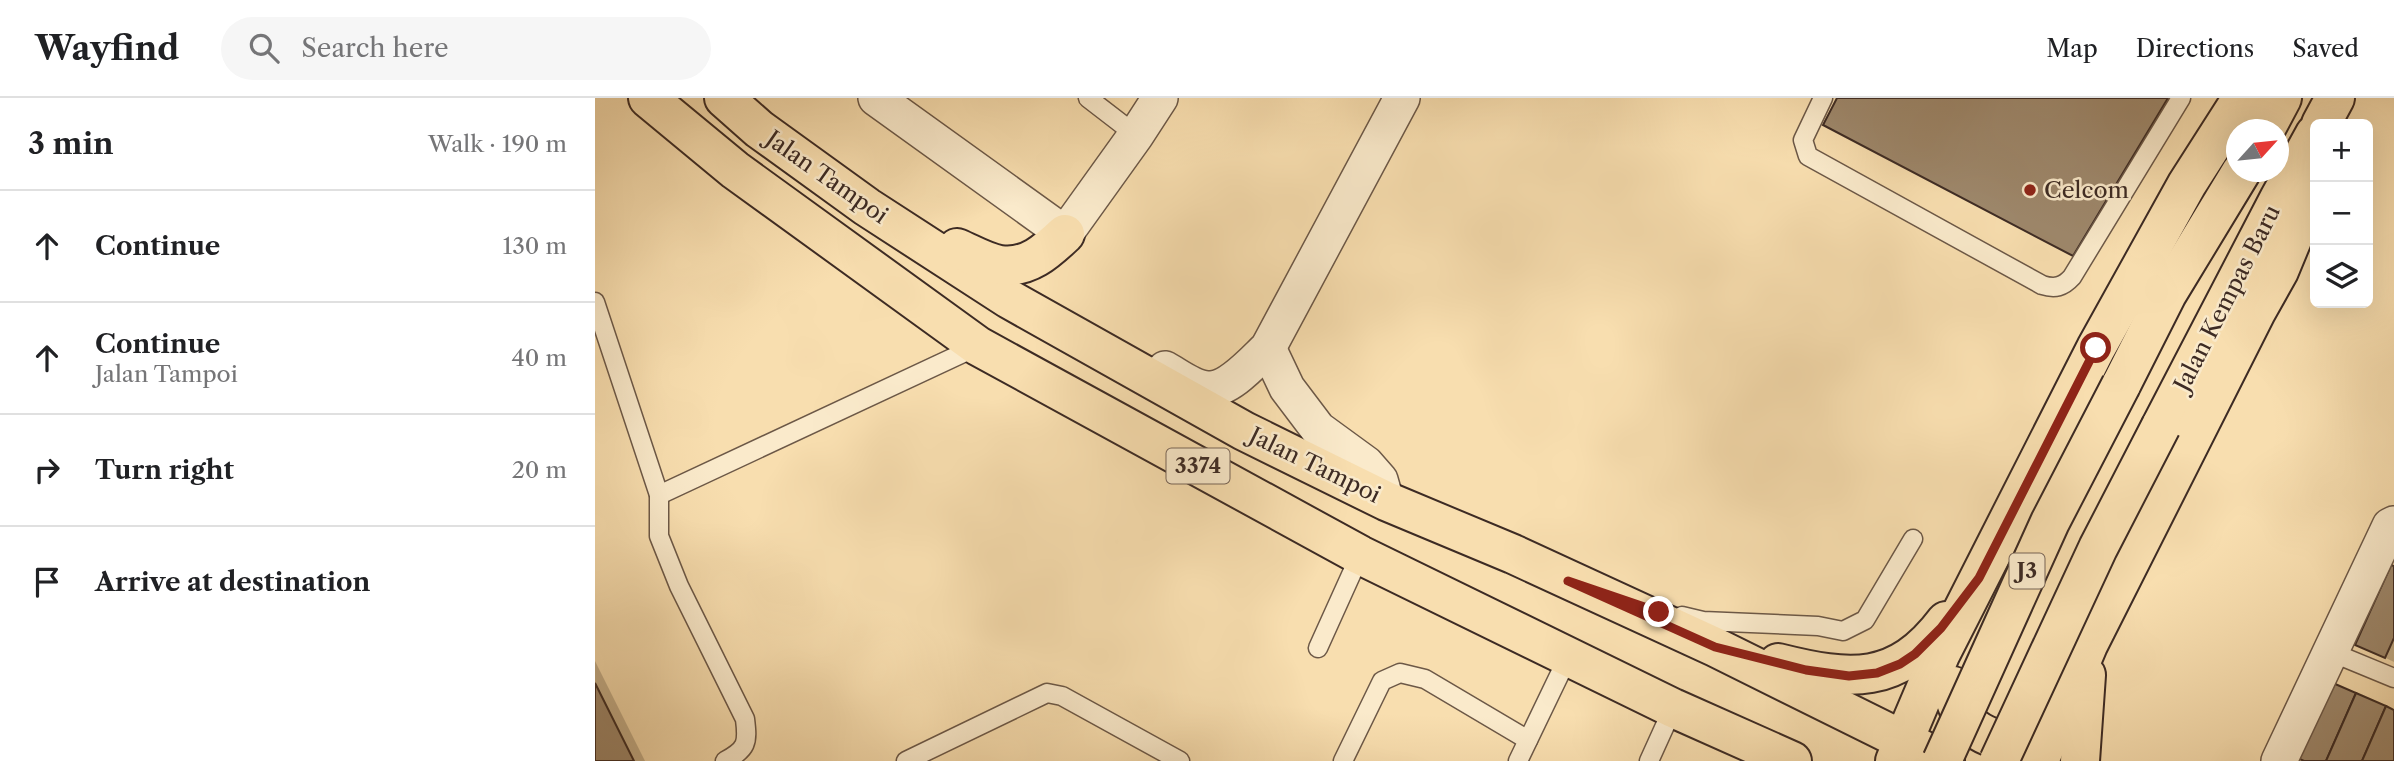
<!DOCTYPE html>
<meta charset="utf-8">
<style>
:root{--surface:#fff;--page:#f6f6f6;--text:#202124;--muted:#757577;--line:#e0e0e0}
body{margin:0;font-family:"Libre Caslon Text",serif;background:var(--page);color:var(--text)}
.controls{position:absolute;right:21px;top:21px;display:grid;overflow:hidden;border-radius:10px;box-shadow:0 7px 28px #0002}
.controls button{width:63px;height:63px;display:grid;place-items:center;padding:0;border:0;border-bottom:2px solid var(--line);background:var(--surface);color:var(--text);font:35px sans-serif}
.compass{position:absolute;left:1631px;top:21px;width:63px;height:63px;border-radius:50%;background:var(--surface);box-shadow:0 7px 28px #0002;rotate:63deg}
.stop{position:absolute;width:21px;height:21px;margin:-16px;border:5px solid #8f2418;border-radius:50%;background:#fff}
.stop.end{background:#8f2418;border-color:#fff;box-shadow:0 2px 7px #0008}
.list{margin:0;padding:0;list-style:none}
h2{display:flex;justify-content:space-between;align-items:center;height:91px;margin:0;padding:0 28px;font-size:30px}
h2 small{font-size:23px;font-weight:400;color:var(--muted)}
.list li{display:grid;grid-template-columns:46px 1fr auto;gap:21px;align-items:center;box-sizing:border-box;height:112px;padding:0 28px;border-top:2px solid var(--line)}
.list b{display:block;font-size:26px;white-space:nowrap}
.list p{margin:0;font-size:23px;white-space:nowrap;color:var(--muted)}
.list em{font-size:23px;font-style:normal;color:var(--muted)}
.icon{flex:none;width:38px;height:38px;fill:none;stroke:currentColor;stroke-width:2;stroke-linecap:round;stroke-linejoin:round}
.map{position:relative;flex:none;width:1799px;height:663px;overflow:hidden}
header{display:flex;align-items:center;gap:42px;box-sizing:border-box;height:98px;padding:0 35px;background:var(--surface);border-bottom:2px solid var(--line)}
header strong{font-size:33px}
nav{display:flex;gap:38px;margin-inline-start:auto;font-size:24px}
.search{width:490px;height:63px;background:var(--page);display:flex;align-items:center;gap:18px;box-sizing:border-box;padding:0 24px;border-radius:38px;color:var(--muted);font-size:26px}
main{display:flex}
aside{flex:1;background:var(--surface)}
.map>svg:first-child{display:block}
</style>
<header>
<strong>Wayfind</strong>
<div class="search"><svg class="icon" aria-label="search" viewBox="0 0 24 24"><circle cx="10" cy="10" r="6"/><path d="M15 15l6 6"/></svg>Search here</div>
<nav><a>Map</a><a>Directions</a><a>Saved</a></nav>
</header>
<main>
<aside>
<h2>3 min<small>Walk · 190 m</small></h2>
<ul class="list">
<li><svg class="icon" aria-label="ahead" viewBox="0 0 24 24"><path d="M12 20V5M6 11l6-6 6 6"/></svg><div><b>Continue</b></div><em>130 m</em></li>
<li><svg class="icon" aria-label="ahead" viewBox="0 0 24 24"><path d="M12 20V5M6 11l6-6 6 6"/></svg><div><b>Continue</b><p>Jalan Tampoi</p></div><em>40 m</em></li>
<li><svg class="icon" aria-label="right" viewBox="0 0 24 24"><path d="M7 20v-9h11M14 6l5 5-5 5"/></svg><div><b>Turn right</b></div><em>20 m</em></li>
<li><svg class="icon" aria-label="arrive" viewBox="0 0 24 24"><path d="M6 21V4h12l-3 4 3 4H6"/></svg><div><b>Arrive at destination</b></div></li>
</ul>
</aside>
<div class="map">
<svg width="1799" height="663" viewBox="0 0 1799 663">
<rect width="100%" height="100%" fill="#f8deaf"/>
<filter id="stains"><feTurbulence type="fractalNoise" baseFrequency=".00286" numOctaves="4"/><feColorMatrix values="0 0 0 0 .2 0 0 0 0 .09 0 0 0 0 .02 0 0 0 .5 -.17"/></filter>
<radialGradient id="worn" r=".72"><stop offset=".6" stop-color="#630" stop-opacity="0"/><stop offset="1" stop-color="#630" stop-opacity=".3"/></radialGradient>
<g fill="#0003">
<polygon points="1244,0 1590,0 1492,164 1243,34"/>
<polygon points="1799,470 1799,564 1762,546"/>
<polygon points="0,563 50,663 0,663"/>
</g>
<g fill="#9e886c" stroke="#3d2b24" stroke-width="2">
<polygon points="1242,0 1573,0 1478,158 1228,27"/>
<polygon points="1796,467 1799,468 1799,540 1790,560 1760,547"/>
<polygon points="1731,582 1761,595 1731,663 1709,663 1698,658"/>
<polygon points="0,585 39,663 0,663"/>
<polygon points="1761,595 1791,608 1767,663 1731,663"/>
<polygon points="1791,608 1799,612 1799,663 1767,663"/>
</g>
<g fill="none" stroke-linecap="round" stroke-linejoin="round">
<g stroke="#6c5847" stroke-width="21">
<g id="service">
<polyline points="493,0 541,37"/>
<path d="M1228,0L1208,42L1213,58L1447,187C1460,191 1468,189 1477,179L1586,0"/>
<path d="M0,204L64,397V438L84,488L150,621C153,645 152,651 130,663"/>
<polyline points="64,397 383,248"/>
<polyline points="1087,518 1108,523 1223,528 1248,533 1270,522 1318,441"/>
<polyline points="723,550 765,457"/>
<polyline points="1736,554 1799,580"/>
<polyline points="311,663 452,595 467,598 585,663"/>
<polyline points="748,663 787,583 805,575 830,581 933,642"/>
<polyline points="923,663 973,559"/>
<polyline points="1054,663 1078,610"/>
</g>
</g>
<g stroke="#6c5847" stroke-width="38">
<g id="minor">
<polyline points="281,0 470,136 541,37 565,0"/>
<polyline points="673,250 692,290 723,331 771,366 785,382 791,403"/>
<path d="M570,271C583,278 600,292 615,291C635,291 659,263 673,250L807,0"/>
<polyline points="1684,663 1795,428 1799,426"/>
</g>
</g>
<g stroke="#3d2b24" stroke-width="42">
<g id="primary">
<polyline points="53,0 140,72 383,248 765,457 1078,610 1197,663"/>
<polyline points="129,0 164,31 272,109 414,201 649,333 791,403 918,456 1120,549 1350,663"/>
<polyline points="1726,26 1740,0"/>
<polyline points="1670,32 1687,0"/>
<path d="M362,150C376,156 391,165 405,167C433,171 452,153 470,136"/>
<polyline points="1526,287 1572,196 1646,74"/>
<polyline points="1566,328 1684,101 1720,36"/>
<path d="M1183,565C1255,583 1302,588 1351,523"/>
<path d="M1358,588C1359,593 1359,599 1361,604C1371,637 1415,653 1444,637"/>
<polyline points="1300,663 1345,557 1501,250 1592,86 1647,0"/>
<polyline points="1444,663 1493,547 1661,214 1684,173 1720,86"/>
<polyline points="1485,663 1491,577"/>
</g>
</g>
<use href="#service" stroke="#faeacb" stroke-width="18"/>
<use href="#minor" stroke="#faeacb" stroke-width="35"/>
<use href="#primary" stroke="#f8deaf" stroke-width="38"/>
<g stroke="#3d2b24" stroke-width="42" stroke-linecap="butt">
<g id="primary-bridge">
<polyline points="1347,663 1455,424 1526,287"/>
<polyline points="1404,663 1503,450 1566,328"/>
</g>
</g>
<use href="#primary-bridge" stroke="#f8deaf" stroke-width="38"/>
</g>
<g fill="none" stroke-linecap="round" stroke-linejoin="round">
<polyline stroke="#8f2418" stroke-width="9" points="1064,514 973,483 1120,549 1211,572 1254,578 1282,575 1305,566 1320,556 1346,530 1384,480 1501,250"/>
</g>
<circle fill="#8f2418" stroke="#faeacb" stroke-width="2.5" cx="1435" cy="92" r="7"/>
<g text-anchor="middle" stroke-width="5" stroke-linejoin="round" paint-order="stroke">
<g fill="#faeacb" stroke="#766456" stroke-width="2">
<rect x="571.5" y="350.5" width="63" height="35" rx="5"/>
<rect x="1414.5" y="455.5" width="35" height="35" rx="5"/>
</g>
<g font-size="21" font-weight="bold" fill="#3d2b24">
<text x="603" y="375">3374</text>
<text x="1432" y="480">J3</text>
</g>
<g font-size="23" fill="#3d2b24" stroke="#faeacb">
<text transform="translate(232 79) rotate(35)" y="8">Jalan Tampoi</text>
<text transform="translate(1632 200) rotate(-63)" y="8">Jalan Kempas Baru</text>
<text transform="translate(720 367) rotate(26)" y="8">Jalan Tampoi</text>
</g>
<g font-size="23" fill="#3d2b24" stroke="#faeacb" text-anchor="start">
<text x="1449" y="100">Celcom</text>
</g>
</g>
<rect width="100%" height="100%" filter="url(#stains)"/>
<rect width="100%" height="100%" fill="url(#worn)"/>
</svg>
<div class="controls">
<button>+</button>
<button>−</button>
<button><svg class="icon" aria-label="layers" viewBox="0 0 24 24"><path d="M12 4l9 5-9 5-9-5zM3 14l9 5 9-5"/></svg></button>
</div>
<svg class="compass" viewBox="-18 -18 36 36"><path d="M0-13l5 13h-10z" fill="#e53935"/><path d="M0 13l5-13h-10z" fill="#757577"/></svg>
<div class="stop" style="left:1501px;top:250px"></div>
<div class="stop end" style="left:1064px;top:514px"></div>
</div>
</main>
